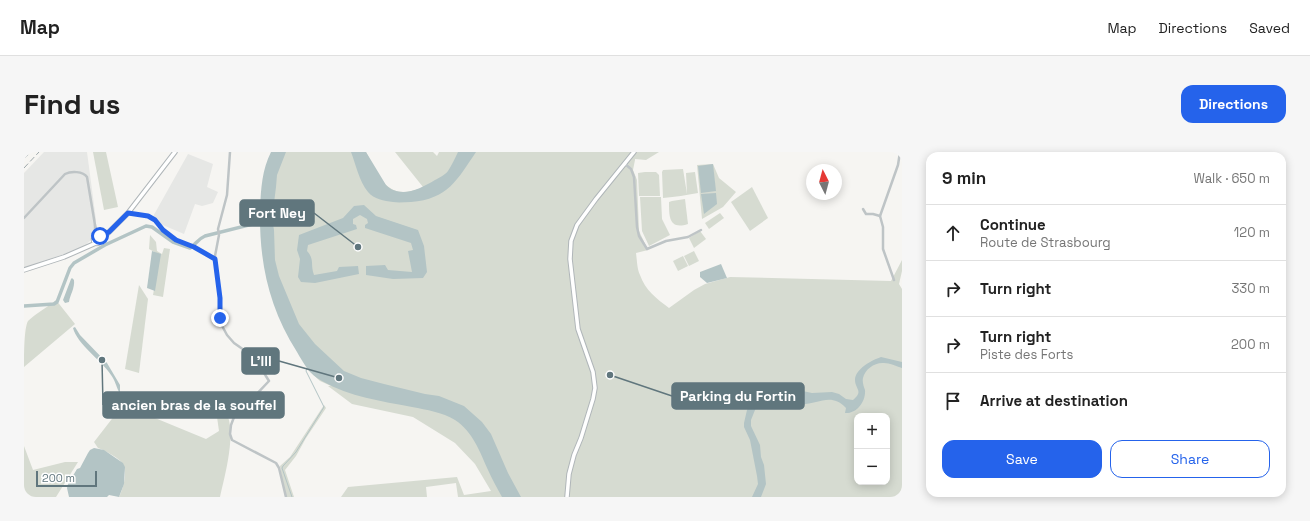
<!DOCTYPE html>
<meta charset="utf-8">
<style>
:root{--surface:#fff;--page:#f6f6f6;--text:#222;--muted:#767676;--line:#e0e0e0;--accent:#2563eb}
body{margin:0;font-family:"Space Grotesk",sans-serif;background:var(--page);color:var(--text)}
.controls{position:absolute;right:12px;bottom:12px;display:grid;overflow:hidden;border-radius:8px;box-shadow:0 2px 10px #0003}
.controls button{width:36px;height:36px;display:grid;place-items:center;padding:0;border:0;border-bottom:1px solid var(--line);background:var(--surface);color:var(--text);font:20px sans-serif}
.compass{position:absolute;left:782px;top:12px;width:36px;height:36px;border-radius:50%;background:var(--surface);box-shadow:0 2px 10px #0003;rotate:354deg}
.scale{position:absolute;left:12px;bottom:10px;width:61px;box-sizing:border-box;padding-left:4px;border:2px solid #60767d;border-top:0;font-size:11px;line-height:14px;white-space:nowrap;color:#60767d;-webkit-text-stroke:3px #fff;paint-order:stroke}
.stop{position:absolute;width:12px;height:12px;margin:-9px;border:3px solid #2563eb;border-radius:50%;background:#fff}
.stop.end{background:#2563eb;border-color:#fff;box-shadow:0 1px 4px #0008}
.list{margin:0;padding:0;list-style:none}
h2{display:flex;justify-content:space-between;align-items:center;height:52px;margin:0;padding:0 16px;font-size:17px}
h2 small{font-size:13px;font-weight:400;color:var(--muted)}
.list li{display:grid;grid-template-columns:26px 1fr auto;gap:12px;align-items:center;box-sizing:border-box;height:56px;padding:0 16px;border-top:1px solid var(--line)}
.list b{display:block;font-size:15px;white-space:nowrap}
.list p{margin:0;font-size:13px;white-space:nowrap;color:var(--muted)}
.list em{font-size:13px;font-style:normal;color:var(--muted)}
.actions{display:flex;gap:8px;padding:12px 16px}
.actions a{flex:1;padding:9px 0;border:1px solid var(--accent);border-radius:12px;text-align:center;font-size:14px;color:var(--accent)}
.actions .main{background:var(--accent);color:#fff}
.icon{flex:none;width:22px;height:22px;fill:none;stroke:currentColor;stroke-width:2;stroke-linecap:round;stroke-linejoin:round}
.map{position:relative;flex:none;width:878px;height:345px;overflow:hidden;border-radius:12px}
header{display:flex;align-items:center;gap:24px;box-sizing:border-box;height:56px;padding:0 20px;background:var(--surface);border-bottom:1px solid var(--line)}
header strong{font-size:19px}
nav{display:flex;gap:22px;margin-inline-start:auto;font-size:14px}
.intro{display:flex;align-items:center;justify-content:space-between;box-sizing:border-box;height:96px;padding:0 24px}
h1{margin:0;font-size:28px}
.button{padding:10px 18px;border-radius:12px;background:var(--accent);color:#fff;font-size:14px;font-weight:700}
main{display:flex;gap:24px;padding:0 24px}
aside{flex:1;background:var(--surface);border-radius:12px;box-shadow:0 2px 10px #0003}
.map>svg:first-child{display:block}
</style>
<header>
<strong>Map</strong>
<nav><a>Map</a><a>Directions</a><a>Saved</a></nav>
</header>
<div class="intro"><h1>Find us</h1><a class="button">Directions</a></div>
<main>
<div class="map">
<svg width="878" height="345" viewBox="0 0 878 345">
<rect width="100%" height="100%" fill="#f6f5f2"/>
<g fill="#e6e7e5">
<polygon points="20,0 63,0 72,68 67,88 58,96 0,116 0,21"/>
<polygon points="164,2 189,12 183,35 194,40 189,51 178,54 171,52 160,82 127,68"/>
</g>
<g fill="#d6dbd1" fill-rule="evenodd">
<polygon points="69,0 82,0 94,55 80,58"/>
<path d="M257,0H342C351,17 359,41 381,40C388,39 394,38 399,35L371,0H409L413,4L415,0H635L622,8L611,7V8L609,18L613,28L615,79L624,98L612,101C613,108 613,117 616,123C621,138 633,147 645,156L670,138L681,132L706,125L867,129L878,108V119L875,132L878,137V345H434L432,331L402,335L403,345H317L324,335L433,325L440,343L467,339L451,312L431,291L389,265L328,252L304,234H307L296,229L283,217L291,206L254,140L245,57ZM833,264H863V330H833Z"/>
<polygon points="689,12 695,26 712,40 699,55 678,67 673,13"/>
<path d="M659,17L663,42L662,21L671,20L674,41C662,43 652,45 639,46L638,20L639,18Z"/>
<polygon points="621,20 632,20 635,23 636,44 615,44 614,21"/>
<polygon points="728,35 744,66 726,79 707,50"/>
<polygon points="616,45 637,45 638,67 646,83 625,94 618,79"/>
<path d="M661,47L664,72C645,78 645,65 645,50L648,49Z"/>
<polygon points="696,61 700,66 685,77 681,71"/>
<polygon points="676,79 682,87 670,96 665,86"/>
<polygon points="126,83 132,90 133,99 138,102 140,96 146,97 139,145 129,143 136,103 125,97"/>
<polygon points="670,99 675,109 665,114 660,104"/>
<polygon points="659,104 664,114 654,119 649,109"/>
<polygon points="115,133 124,147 115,221 101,217"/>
<path d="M32,148L51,172L0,215C0,204 0,176 4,169C12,161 23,156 32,148Z"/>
<path d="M101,250L131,266L182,287L195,279L193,265L202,260C213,280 201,323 196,345H95C99,337 103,323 100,314C98,307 80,298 74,296L70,290Z"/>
<polygon points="300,253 302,256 282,286 272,304 261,318 270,345 261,345 256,314 266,305"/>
<polygon points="0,294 9,318 41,310 54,310 32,345 0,345"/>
</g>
<g fill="#b3c4c5">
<path d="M247,0H262L253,23L252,35L248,67L250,78L251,108L255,124L275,172L291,192L320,219L337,226L360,232L401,242L415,244L440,254L458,270L467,282L484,321L497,345H478C473,336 468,327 464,318C456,300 449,280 431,268C418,260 403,258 388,255C357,249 326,245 298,229C285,222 280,212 273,200C244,154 235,109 236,56C237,36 238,18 247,0Z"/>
<path d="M327,0H342L362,33C376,47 396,37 411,28C415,26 421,23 424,19C428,13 431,6 434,0H452C433,28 424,47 387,50C381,50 375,51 369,50C360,49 350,47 344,40C335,29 332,13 327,0Z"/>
<polygon points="689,12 692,39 677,41 674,14"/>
<polygon points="692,41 693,52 680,62 677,42"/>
<path d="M340,53L352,64L394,78L400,94L403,120L399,126L369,127L342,123V114L361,113L364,118L388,120L384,99L389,98L387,91L341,76V73L344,71L343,67L336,63L329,67V72L332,73L333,77L284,93L283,99C291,108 286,112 290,123L313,119L315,115L334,114L335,122L291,131L277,130L274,125L276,107L273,98L275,83L319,66L330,54Z"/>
<polygon points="128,99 137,102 131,139 123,136"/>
<polygon points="697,112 703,126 683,131 676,125 676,120"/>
<path d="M48,126L50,128C51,136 46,143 45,150L41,151L39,148L47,127Z"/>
<path d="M51,175L56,183L83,211L96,233V240H95C92,234 91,228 87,223C78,209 53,192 49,176Z"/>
<path d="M857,205L878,210V216C872,214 866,211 860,211C851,210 841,217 839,226C838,230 840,235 841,238C842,250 832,262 821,261L822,256C806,239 793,254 774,252C767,245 753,249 743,247L733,253L727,268V274L736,293L737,305L740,313L742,332L737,345H728L734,332L733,324L726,288L720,275V271L723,258L730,245L737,242L774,238L788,241L808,240L815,242L822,247L829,248C840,239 831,237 831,228C831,217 848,208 857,205Z"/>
<polygon points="70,296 80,298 99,311 101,315 100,332 95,345 85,343 83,345 45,345 43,336 44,332 53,317 56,316 64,301 66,298"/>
</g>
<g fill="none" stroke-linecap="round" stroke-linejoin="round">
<polyline stroke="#b3c4c5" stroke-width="1" points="268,345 258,316 259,314 272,300 300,255 282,219 283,216"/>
<path stroke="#b3c4c5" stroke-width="3.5" d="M0,154L30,152L33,150L46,116L50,111L81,93L122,74L128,75L149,90L166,96C172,92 174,87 181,84L241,69"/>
<g stroke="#b0b6b9" stroke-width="5.5">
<g id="major">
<circle cx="73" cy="88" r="3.5"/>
<polyline points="77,88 104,61 151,0"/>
<polyline points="0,118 40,105 72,91"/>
<polyline points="543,345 545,322 550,303 557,286 569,247 571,236 569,220 554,177 546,107 547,89 553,73 572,47 610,0"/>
</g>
</g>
<g stroke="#bec4c6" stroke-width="2.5">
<polyline points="206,0 203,43 194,77 195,83 191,104 196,146 196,170 203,183 210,191 230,205 245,229 228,247 212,260 207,273 206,282 208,288 252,311 255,316 262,345"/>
<polyline points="601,12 607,17 610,25 613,75 615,84 623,97 642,89 664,85 677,78"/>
<polyline points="839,57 842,62 849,62 856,64"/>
<polyline points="104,61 124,64 131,68 144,82 152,88 170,95 191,107"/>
<path d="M0,66L41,22C47,19 59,19 63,25L71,73"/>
<polyline points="71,85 71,73 74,84"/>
<polyline points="870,128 859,97 859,75 856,64 874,13 876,0"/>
</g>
<use href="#major" stroke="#fff" stroke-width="3.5"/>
<g stroke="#9da7aa" stroke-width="1" stroke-dasharray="6 3" stroke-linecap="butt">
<polyline points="0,7 7,0"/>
<polyline points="0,16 15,0"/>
</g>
</g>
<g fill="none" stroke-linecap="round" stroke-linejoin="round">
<polyline stroke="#2563eb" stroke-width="5" points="76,84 85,80 104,61 124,64 131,68 139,78 152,88 170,95 191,107 196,146 196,166"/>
</g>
<path fill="none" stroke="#60767d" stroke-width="1.5" d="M334 95L290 61M315 226L255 209M586 223L648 244M78 208L79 253"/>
<g fill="#60767d" stroke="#fff" stroke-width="1.5">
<circle cx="334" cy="95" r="4"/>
<circle cx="315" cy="226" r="4"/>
<circle cx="586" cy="223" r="4"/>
<circle cx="78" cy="208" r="4"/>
</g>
<g fill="#60767d" stroke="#60767d" stroke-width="1.5">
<rect x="216" y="48" width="74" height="26" rx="4"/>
<rect x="218" y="196" width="37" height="26" rx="4"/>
<rect x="648" y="231" width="132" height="26" rx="4"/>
<rect x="79" y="240" width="181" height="26" rx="4"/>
</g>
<g font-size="14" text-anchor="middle" font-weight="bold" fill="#fff">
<text x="253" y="66">Fort Ney</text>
<text x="237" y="214">L'Ill</text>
<text x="714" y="249">Parking du Fortin</text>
<text x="170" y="258">ancien bras de la souffel</text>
</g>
</svg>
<div class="controls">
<button>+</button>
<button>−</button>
</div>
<svg class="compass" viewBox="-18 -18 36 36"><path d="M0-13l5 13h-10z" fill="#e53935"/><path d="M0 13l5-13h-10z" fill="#767676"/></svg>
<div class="scale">200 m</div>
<div class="stop" style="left:76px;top:84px"></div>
<div class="stop end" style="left:196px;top:166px"></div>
</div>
<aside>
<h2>9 min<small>Walk · 650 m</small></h2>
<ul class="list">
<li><svg class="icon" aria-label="ahead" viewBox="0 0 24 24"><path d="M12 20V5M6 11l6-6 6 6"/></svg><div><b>Continue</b><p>Route de Strasbourg</p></div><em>120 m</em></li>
<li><svg class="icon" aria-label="right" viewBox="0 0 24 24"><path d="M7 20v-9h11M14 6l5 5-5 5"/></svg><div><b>Turn right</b></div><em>330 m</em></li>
<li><svg class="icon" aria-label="right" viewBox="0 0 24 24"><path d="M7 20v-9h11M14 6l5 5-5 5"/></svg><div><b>Turn right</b><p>Piste des Forts</p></div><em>200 m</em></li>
<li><svg class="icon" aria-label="arrive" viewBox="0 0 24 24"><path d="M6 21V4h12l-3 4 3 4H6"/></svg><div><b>Arrive at destination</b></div></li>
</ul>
<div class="actions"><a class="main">Save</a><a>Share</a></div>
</aside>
</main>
